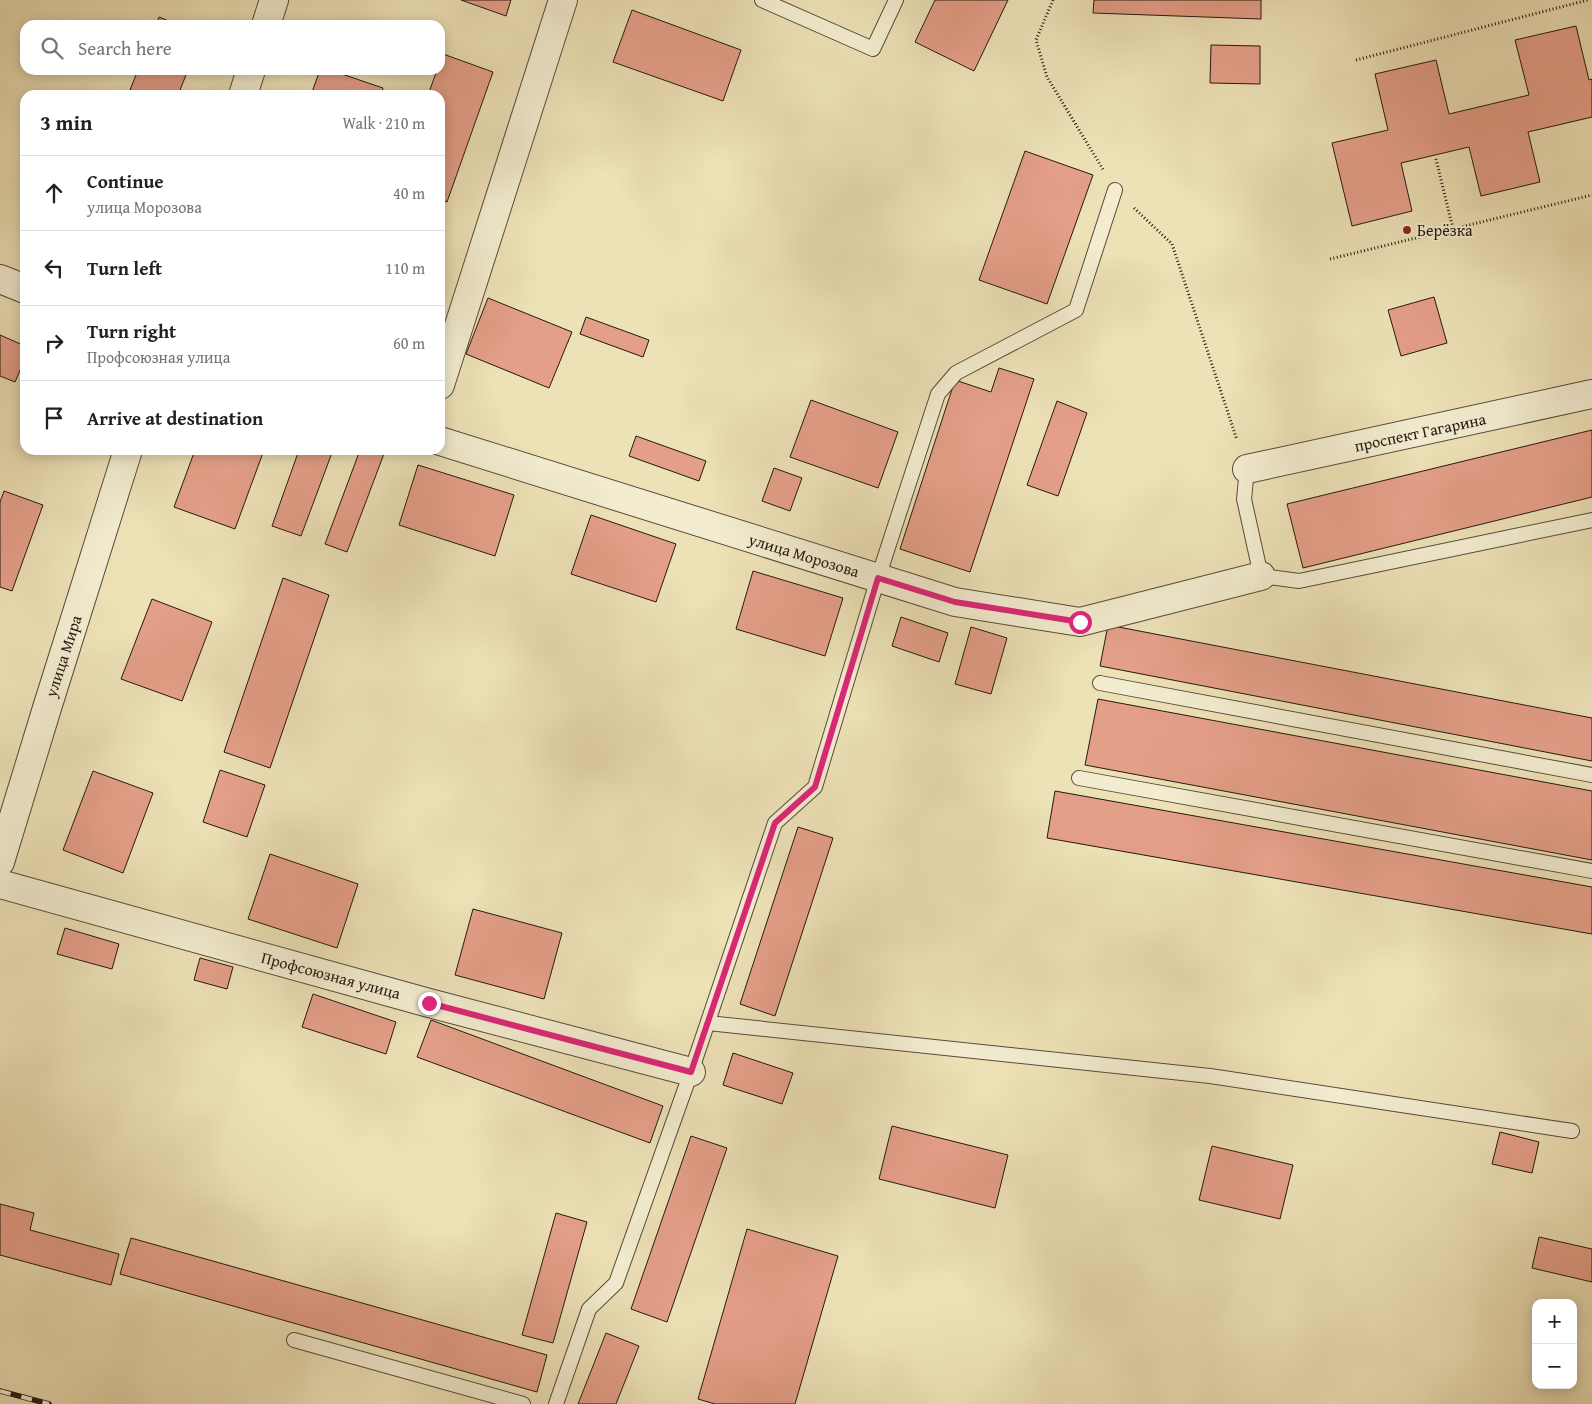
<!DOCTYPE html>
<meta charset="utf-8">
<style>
:root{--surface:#fff;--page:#f2f2f2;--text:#202124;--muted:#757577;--line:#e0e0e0}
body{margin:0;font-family:"Gentium Book Plus",serif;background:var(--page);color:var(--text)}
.controls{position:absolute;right:15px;bottom:15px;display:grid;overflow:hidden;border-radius:10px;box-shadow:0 2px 12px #0003}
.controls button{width:45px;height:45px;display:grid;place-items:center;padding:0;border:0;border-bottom:1px solid var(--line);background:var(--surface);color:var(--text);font:25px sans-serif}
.stop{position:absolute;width:15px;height:15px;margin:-11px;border:4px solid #db2777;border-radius:50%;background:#fff}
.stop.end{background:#db2777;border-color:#fff;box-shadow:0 1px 5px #0008}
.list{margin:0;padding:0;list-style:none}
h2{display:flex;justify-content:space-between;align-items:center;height:65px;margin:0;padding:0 20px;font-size:21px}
h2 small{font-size:16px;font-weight:400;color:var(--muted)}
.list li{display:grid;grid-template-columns:32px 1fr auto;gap:15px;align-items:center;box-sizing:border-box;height:75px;padding:0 20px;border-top:1px solid var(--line)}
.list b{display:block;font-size:19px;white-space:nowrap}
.list p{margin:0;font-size:16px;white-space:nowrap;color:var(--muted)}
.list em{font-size:16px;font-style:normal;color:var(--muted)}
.icon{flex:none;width:28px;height:28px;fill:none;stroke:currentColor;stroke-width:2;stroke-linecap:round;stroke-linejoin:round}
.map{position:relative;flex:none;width:1592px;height:1404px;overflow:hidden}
.search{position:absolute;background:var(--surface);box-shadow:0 2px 12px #0003;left:20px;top:20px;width:425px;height:55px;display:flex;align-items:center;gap:12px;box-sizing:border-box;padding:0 18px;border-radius:15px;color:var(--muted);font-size:19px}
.panel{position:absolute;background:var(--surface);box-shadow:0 2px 12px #0003;left:20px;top:90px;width:425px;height:365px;border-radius:15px}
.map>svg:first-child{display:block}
</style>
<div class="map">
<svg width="1592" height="1404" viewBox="0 0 1592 1404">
<rect width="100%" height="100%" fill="#ede1b6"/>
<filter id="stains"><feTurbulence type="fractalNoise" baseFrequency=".004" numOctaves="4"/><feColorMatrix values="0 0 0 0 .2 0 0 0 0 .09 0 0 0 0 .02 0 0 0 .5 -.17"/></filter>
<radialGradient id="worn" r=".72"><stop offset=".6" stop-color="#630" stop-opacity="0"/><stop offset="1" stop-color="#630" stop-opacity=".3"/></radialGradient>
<g fill="#e49f88" stroke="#241912">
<polygon points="461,0 511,0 506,16"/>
<polygon points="935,0 1008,0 974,71 915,42"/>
<polygon points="1094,0 1261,0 1261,19 1093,13"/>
<polygon points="632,10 741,50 723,101 613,62"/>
<polygon points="159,17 179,25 156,25"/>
<polygon points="1576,26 1589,80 1592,79 1592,117 1528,132 1540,182 1481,196 1469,147 1401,163 1412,211 1352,226 1332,143 1388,130 1375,74 1436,60 1449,114 1529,95 1515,40"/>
<polygon points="1211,45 1260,46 1260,84 1210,83"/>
<polygon points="443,54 493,72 447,202 440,199 440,95 428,95 437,70 440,70 440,62"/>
<polygon points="138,70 188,70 178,95 142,95 130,90"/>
<polygon points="320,70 330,70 383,88 381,95 311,95"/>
<polygon points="1025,151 1093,175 1047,304 979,280"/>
<polygon points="1434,297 1447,343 1401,356 1388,310"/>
<polygon points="488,298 572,332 549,388 466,354"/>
<polygon points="586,317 649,340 643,357 580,334"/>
<polygon points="0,335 25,346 25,359 15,382 0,376"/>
<polygon points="999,368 1034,379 970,572 900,549 955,380 991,392"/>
<polygon points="811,400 898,432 878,488 790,457"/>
<polygon points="1057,401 1087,413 1058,496 1027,485"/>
<polygon points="1592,430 1592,497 1303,568 1287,504"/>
<polygon points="636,436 706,461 699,481 629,456"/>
<polygon points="195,450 264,450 235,529 174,507"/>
<polygon points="299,450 333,450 301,536 272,526"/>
<polygon points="360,450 385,451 347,552 325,544"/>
<polygon points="418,465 514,495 495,556 399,525"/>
<polygon points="774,468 802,478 790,511 762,501"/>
<polygon points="4,491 43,505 12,591 0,587 0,502"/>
<polygon points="591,515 676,544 656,602 571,574"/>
<polygon points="753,571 843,598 825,656 736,629"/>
<polygon points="283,578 329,595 270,768 224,752"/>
<polygon points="152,599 212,622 182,701 121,679"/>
<polygon points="901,617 948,633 939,662 892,646"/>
<polygon points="1108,625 1592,718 1592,761 1100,666"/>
<polygon points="971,627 1007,638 991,694 955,684"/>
<polygon points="1098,699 1592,791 1592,860 1085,765"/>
<polygon points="220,770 265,785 247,837 203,822"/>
<polygon points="93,771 153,793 123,873 63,850"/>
<polygon points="1055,791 1592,887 1592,934 1047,838"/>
<polygon points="798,827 833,838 775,1016 740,1004"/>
<polygon points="270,854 358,884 337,948 248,919"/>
<polygon points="473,909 562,933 544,999 455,975"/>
<polygon points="65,928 119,944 112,969 57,954"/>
<polygon points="200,958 233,967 227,989 194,980"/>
<polygon points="313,994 396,1022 386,1054 302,1027"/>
<polygon points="431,1020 663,1106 650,1143 417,1057"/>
<polygon points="733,1053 793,1073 782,1104 723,1085"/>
<polygon points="892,1126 1008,1155 995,1208 879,1179"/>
<polygon points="1500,1132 1539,1142 1532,1173 1492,1164"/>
<polygon points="691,1136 727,1148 667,1322 631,1309"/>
<polygon points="1212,1146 1293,1165 1280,1219 1199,1200"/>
<polygon points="0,1204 34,1213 30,1230 119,1254 111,1285 0,1255"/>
<polygon points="556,1213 587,1222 553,1343 522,1335"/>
<polygon points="747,1229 838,1256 795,1404 715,1404 698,1399"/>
<polygon points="1539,1237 1592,1249 1592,1282 1532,1268"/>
<polygon points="131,1238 547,1355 537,1392 120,1274"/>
<polygon points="606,1333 639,1346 616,1404 578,1404"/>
</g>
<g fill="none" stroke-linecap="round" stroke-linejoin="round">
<g stroke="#564b3b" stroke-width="16">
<g id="service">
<polyline points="762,0 873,49 896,0"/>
<polyline points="1247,469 1244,499 1261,576 1299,581 1592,520"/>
<polyline points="1100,683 1592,775"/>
<polyline points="1079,778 1592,871"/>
<polyline points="708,1023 1210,1076 1572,1131"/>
<polyline points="294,1340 523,1404"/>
<polyline points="556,1404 589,1309 616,1283 691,1072 775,823 815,787 878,578 938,394 956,373 1076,310 1115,190"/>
</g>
</g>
<g stroke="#564b3b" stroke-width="30">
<g id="minor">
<polyline points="0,279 25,289"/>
<polyline points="440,385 563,0"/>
<polyline points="440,441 955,602 1080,622 1261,576"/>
<polyline points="1247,469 1592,394"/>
<polyline points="0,884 429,1003 691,1072"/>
</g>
</g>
<g stroke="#564b3b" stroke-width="30">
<g id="tertiary">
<polyline points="266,25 274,0"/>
<polyline points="243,95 251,70"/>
<polyline points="0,862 47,708 128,450"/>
</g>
</g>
<g stroke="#241912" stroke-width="3" stroke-dasharray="1 2.5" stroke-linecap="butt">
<polyline points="1053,0 1036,40 1047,77 1104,171"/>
<polyline points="1356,60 1588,0"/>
<polyline points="1436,159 1453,229"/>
<polyline points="1134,208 1172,244 1237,440"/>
<polyline points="1330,259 1592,195"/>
</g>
<use href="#service" stroke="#f3ecd0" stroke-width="14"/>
<use href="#minor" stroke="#f3ecd0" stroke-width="28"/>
<use href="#tertiary" stroke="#f3ecd0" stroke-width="28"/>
<g stroke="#241912" stroke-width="5.5">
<polyline id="rail" points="0,1391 49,1404"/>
</g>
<use href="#rail" stroke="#f3ecd0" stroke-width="4" stroke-dasharray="11" stroke-linecap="butt"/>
</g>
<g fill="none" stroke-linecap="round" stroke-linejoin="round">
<polyline stroke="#db2777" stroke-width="6" points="429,1003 691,1072 775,823 815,787 878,578 955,602 1080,622"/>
</g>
<circle fill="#8f2418" stroke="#f3ecd0" stroke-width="2" cx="1407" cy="230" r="5"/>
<g text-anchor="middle" stroke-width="4" stroke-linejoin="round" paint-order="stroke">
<g font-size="16" fill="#241912" stroke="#f3ecd0" text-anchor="start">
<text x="1417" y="236">Берёзка</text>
</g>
<g font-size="16" fill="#241912" stroke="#f3ecd0">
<text transform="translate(1420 432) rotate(-12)" y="6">проспект Гагарина</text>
<text transform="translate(804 555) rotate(17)" y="6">улица Морозова</text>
<text transform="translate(63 656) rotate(-72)" y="6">улица Мира</text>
<text transform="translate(331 975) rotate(15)" y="6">Профсоюзная улица</text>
</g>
</g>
<rect width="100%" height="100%" filter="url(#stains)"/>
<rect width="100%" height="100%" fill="url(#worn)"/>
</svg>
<div class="controls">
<button>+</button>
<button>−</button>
</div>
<div class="stop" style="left:1080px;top:622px"></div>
<div class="stop end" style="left:429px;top:1003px"></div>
<div class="search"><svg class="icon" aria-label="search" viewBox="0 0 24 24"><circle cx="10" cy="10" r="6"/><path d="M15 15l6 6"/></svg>Search here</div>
<section class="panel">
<h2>3 min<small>Walk · 210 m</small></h2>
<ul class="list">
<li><svg class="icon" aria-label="ahead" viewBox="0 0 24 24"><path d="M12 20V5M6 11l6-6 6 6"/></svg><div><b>Continue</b><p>улица Морозова</p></div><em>40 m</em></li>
<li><svg class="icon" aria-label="left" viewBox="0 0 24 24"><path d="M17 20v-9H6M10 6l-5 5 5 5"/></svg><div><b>Turn left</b></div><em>110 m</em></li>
<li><svg class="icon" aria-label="right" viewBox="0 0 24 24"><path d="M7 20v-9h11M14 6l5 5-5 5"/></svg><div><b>Turn right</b><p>Профсоюзная улица</p></div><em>60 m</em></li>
<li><svg class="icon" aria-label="arrive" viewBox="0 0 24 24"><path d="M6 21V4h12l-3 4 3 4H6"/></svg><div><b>Arrive at destination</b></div></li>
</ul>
</section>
</div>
